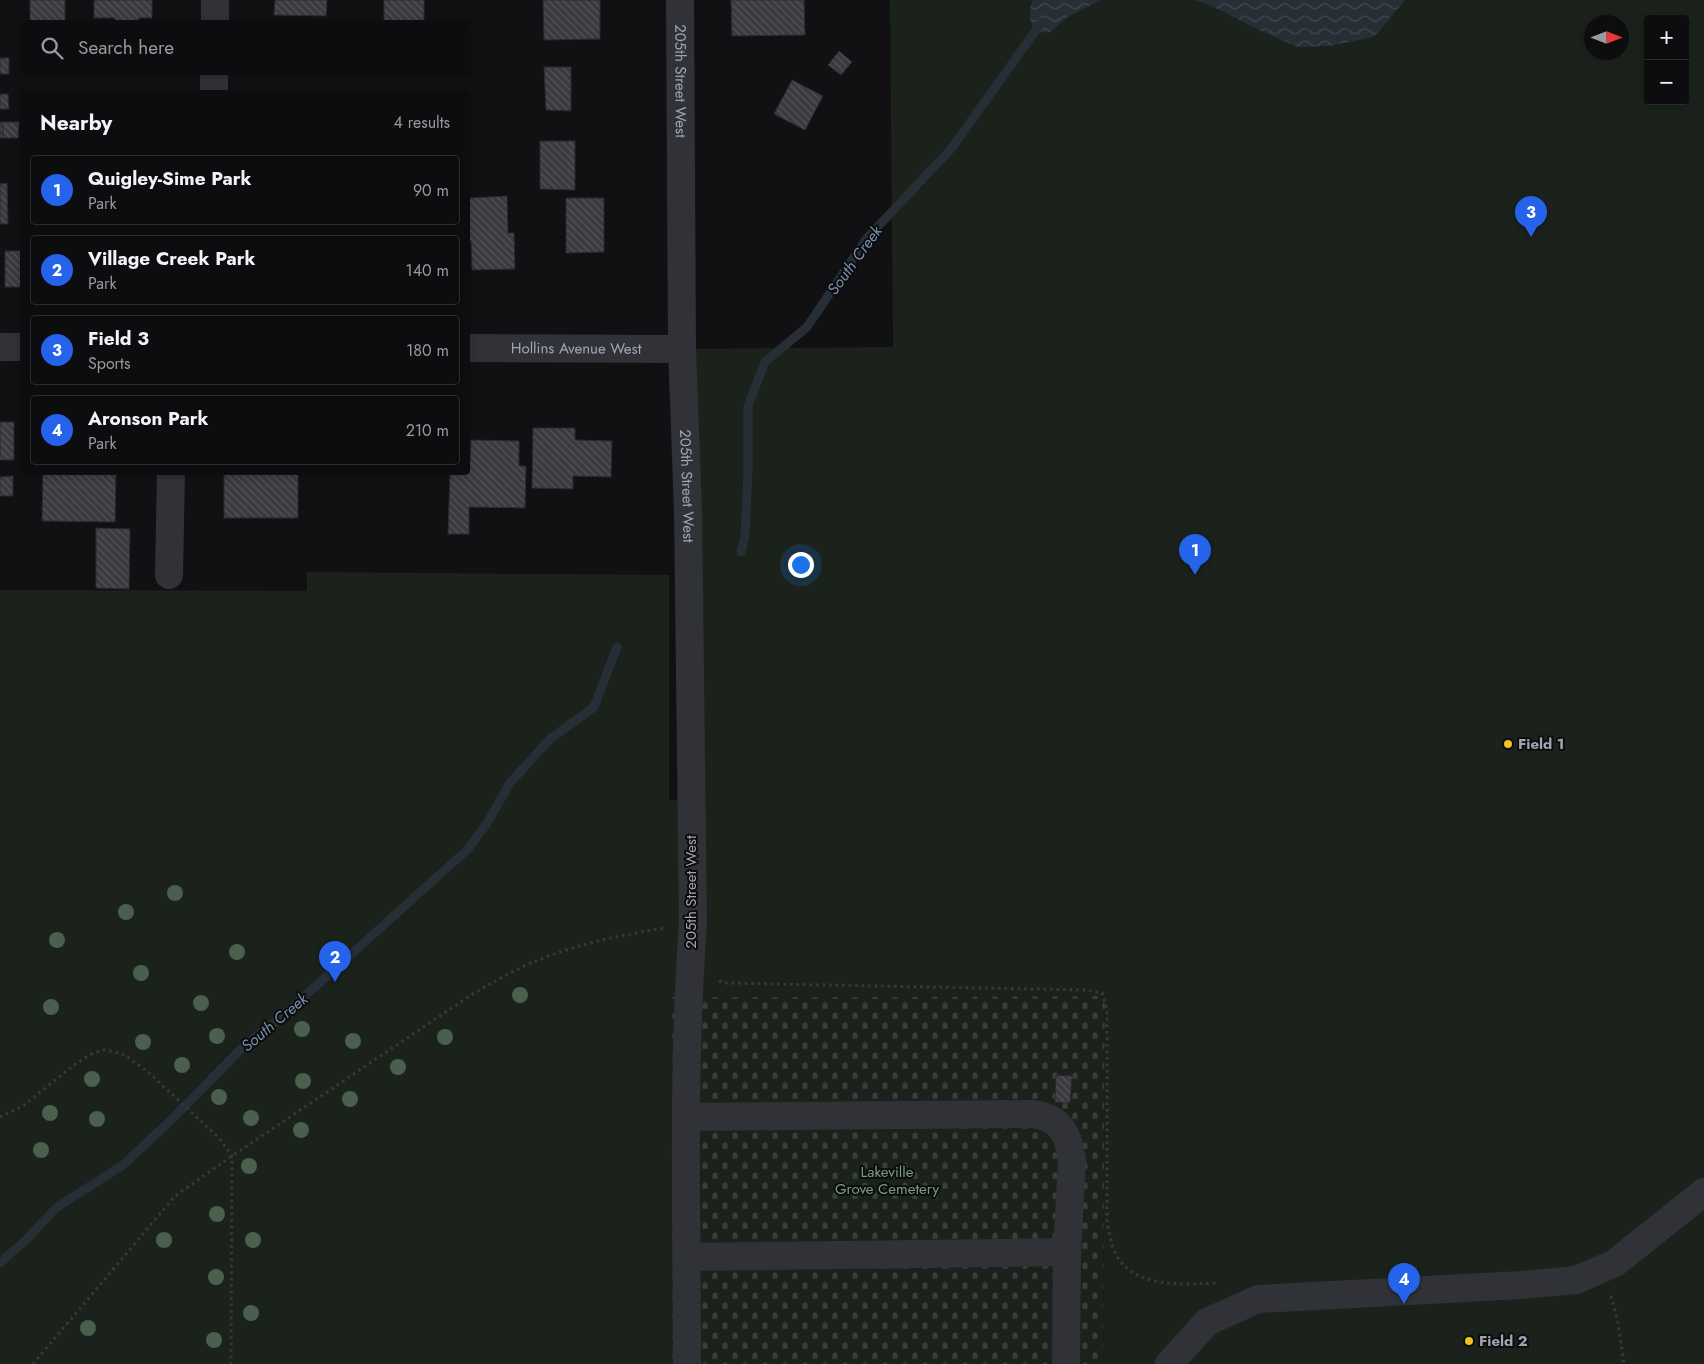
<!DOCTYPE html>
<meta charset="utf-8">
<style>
:root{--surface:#0d0c0e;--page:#161517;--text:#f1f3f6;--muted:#9a9b9e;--line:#2d2c2e;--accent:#2563eb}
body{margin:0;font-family:Jost,sans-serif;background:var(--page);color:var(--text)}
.controls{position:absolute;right:15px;top:15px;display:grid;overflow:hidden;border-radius:5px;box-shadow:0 2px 8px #0003}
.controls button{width:45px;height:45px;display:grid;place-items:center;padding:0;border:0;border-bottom:1px solid var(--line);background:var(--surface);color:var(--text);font:25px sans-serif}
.compass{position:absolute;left:1584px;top:15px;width:45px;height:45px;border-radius:50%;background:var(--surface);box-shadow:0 2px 8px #0003;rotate:90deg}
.you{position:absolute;left:800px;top:564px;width:18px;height:18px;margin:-12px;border:4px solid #fff;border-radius:50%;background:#1a73e8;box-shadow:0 0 0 8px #1a73e833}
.badge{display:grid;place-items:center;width:32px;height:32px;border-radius:50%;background:var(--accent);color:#fff;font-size:16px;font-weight:700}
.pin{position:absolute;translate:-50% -41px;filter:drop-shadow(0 1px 2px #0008)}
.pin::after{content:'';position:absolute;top:26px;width:18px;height:15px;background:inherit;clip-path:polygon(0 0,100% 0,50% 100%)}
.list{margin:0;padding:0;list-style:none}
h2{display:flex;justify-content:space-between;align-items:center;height:65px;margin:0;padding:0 20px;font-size:21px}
h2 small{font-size:16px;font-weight:400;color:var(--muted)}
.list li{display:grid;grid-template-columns:32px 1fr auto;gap:15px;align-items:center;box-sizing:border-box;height:70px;margin:0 10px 10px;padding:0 10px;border:1px solid var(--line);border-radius:5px}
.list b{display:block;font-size:19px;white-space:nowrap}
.list p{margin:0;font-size:16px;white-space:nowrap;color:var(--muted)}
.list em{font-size:16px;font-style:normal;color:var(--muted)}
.icon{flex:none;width:28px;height:28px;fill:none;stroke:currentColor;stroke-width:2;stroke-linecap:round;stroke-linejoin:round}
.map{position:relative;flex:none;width:1704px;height:1364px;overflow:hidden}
.search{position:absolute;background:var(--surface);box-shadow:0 2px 8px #0003;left:20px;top:20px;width:450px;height:55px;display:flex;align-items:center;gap:12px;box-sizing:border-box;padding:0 18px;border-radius:5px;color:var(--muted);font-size:19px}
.panel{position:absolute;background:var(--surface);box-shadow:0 2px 8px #0003;left:20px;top:90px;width:450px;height:385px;border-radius:5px}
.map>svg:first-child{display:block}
</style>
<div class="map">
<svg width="1704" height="1364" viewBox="0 0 1704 1364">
<defs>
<pattern id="cemetery-stones" width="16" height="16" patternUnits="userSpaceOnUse" patternTransform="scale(1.25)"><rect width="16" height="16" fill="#1b221c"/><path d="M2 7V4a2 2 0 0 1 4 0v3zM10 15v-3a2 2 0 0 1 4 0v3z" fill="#393f3b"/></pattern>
<pattern id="water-waves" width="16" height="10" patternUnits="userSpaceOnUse" patternTransform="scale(1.25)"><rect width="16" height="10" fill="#272e36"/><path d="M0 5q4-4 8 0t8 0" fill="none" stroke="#434951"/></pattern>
<pattern id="building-back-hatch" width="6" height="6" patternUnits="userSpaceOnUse" patternTransform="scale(1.25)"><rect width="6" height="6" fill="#3a3a3f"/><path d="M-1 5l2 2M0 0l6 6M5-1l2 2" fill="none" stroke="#535458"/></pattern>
</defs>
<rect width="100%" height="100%" fill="#111012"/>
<polygon fill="url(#cemetery-stones)" points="1105,996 1103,1364 669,1364 669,997"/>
<path fill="#1b221c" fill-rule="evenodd" d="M890,0H1704V1364H1103L1105,996L670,997L669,1364H0V590L307,591V572L669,575V800L691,801L682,349L893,347ZM1648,19H1685V101H1648ZM1592,22H1622V52H1592Z"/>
<g fill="url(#water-waves)">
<path d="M1033,0H1101L1069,16L1049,33L1035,31C1029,21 1028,10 1033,0Z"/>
<polygon points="1193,0 1405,0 1374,37 1329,46 1298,47 1261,31 1208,4"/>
</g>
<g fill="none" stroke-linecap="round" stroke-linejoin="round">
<g stroke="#272e36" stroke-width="9">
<polyline points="741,552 745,536 748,471 748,406 765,362 807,327 867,238 951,149 1041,23"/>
<polyline points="0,1263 26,1240 56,1208 123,1165 171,1120 245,1045 278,1020 468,849 487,823 510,783 549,740 594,707 617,647"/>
</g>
</g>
<g fill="url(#building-back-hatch)" stroke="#2b2a2e">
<rect x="30" y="0" width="35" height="22"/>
<polygon points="94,0 152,0 152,18 139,18 139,22 115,22 115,18 94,18"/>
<polygon points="275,0 327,0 326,16 274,15"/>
<rect x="384" y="0" width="40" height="22"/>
<polygon points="543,0 600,0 600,39 544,40"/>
<polygon points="731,0 804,0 805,35 732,36"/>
<polygon points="839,51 852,62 841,75 828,65"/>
<rect x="0" y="58" width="9" height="16"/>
<polygon points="544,67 571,67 571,111 546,110"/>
<polygon points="792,80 823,96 805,130 774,114"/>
<polygon points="0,94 8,94 9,109 0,109"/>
<rect x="0" y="122" width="3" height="16"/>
<polygon points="3,122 19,122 18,138 3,138"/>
<polygon points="540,141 575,141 575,190 540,189"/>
<polygon points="7,183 8,224 0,224 0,184"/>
<polygon points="468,183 469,183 469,198 507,196 508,233 514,233 515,269 472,270 471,241 468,241"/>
<polygon points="566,198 604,198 604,252 566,253"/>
<rect x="5" y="251" width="17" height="36"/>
<rect x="0" y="422" width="14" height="38"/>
<polygon points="533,428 575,428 575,440 612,441 611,477 573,476 573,489 532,488"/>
<polygon points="471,440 519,441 519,466 526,466 525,508 469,507 469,534 448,534 450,472 468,472 468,462 470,462"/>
<polygon points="43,472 116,472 115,522 42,521"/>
<rect x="224" y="472" width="74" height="46"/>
<polygon points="13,476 13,496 0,496 0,477"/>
<polygon points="96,528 130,529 129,589 96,588"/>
<polygon points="1056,1075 1072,1076 1070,1103 1055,1102"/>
</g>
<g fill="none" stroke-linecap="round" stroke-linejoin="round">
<g stroke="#37393e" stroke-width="3" stroke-dasharray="2.5 4" stroke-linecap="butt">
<path d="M719,981L725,983L1087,990L1102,993L1107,1009V1221C1109,1230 1110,1239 1113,1248C1128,1290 1183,1284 1219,1283"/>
<polyline points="0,1117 23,1106 74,1065 91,1054 104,1050 115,1052 125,1055 148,1072 220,1139 232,1156 231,1364"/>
<polyline points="1611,1296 1618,1323 1624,1364"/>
<path d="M33,1364L175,1196L232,1156L471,995C492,983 513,970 536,961C577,944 621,935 665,928"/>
</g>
<g stroke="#313237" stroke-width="28">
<path id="s1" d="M680,0L682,349L688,510L693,924C682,1070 687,1217 687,1364"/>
<polyline points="215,22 215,0"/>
<polyline points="214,92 214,72"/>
<polyline points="0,347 22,347"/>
<path id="s2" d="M468,348L682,349"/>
<polyline points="169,575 171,472"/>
<path d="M686,1117L1032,1114C1061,1117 1069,1135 1072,1161L1067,1252L1066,1364"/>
<polyline points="687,1257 1067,1252"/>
<polyline points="1169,1364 1207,1322 1258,1299 1522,1285 1576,1280 1615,1263 1704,1192"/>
</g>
</g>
<g fill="#4a5f4d">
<circle cx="175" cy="893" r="8"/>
<circle cx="126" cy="912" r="8"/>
<circle cx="57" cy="940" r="8"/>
<circle cx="237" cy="952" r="8"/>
<circle cx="141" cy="973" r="8"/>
<circle cx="520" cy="995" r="8"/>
<circle cx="201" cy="1003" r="8"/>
<circle cx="51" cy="1007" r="8"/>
<circle cx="302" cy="1029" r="8"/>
<circle cx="217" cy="1036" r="8"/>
<circle cx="445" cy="1037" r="8"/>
<circle cx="353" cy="1041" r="8"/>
<circle cx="143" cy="1042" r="8"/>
<circle cx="182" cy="1065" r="8"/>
<circle cx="398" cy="1067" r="8"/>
<circle cx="92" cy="1079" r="8"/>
<circle cx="303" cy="1081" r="8"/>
<circle cx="219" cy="1097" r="8"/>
<circle cx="350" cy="1099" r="8"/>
<circle cx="50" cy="1113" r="8"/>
<circle cx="251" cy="1118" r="8"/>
<circle cx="97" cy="1119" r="8"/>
<circle cx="301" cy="1130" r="8"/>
<circle cx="41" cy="1150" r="8"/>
<circle cx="249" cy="1166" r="8"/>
<circle cx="217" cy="1214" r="8"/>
<circle cx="164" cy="1240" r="8"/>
<circle cx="253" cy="1240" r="8"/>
<circle cx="216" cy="1277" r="8"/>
<circle cx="251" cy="1313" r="8"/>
<circle cx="88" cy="1328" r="8"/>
<circle cx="214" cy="1340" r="8"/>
</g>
<g fill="#f5bf26" stroke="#0c0c0d" stroke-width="2">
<circle cx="1508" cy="744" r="5"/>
<circle cx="1469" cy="1341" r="5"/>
</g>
<g text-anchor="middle" stroke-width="4" stroke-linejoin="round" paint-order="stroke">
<g font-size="15" fill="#a1a5b3" stroke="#0c0c0d">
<text dy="5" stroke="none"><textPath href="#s1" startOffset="81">205th Street West</textPath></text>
<text dy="5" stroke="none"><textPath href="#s2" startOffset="108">Hollins Avenue West</textPath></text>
<text dy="5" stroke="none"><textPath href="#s1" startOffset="486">205th Street West</textPath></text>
<text transform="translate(691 892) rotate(-90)" y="5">205th Street West</text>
</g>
<g font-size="15" font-weight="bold" fill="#a1a5b3" stroke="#0c0c0d" text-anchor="start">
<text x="1518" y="749">Field 1</text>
<text x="1479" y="1346">Field 2</text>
</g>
<g font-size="15" fill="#789f7d" stroke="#0c0c0d">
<text x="887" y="1177">Lakeville<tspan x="887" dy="17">Grove Cemetery</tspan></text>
</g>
<g font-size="16" font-style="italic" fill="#7791b0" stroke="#0c0c0d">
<text transform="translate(854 260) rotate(-54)" y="6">South Creek</text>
<text transform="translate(274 1022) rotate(-40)" y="6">South Creek</text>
</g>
</g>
</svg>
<div class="controls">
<button>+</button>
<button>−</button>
</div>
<svg class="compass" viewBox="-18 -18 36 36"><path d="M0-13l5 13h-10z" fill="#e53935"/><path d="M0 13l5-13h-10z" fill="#9a9b9e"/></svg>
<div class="you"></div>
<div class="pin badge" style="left:1195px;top:575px">1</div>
<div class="pin badge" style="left:335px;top:982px">2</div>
<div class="pin badge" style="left:1531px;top:237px">3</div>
<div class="pin badge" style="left:1404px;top:1304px">4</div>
<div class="search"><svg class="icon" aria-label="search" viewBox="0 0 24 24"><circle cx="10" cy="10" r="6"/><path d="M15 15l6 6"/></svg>Search here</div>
<section class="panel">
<h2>Nearby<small>4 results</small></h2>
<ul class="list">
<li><span class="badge">1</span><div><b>Quigley-Sime Park</b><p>Park</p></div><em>90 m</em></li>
<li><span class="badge">2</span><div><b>Village Creek Park</b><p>Park</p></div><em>140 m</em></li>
<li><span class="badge">3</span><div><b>Field 3</b><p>Sports</p></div><em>180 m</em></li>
<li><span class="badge">4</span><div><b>Aronson Park</b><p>Park</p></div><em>210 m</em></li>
</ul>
</section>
</div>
